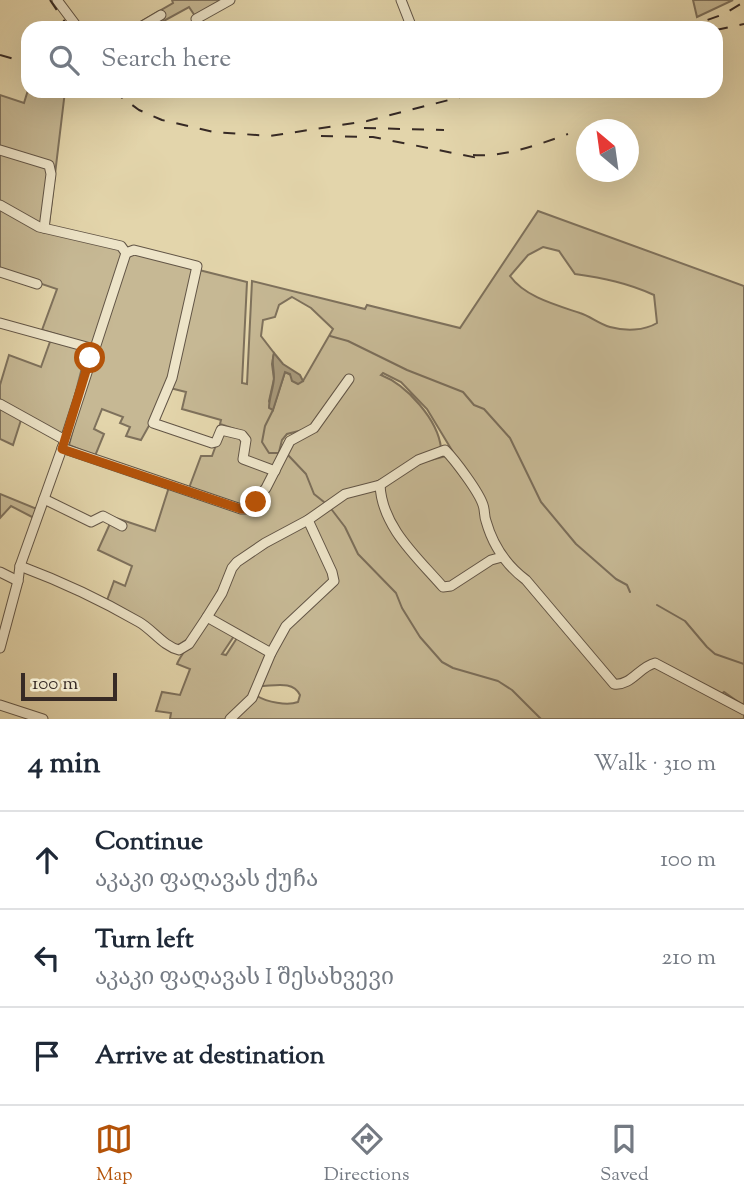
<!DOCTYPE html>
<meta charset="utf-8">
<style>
:root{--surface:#fff;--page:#f2f2f3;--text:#1f2937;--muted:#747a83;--line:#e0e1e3;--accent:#b45309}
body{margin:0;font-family:"Sorts Mill Goudy","Noto Serif Georgian",serif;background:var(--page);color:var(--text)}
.compass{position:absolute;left:576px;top:119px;width:63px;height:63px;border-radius:50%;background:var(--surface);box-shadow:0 7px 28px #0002;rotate:331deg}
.scale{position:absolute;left:21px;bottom:18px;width:96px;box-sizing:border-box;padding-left:7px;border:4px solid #372a25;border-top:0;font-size:19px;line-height:24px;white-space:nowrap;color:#372a25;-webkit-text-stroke:5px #ede4c8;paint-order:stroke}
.stop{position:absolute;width:21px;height:21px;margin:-16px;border:5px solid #b45309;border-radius:50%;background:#fff}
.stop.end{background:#b45309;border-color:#fff;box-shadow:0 2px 7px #0008}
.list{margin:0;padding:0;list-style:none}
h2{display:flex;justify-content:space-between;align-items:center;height:91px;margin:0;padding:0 28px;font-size:30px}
h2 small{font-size:23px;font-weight:400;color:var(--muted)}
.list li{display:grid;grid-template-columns:46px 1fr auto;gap:21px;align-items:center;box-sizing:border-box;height:98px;padding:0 28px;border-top:2px solid var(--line)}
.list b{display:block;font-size:26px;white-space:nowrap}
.list p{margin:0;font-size:23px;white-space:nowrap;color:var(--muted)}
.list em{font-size:23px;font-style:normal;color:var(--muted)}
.icon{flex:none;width:38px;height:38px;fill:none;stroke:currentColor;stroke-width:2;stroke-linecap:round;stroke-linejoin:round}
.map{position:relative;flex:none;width:744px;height:719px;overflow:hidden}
.search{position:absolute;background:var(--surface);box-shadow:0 7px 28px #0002;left:21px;right:21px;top:21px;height:77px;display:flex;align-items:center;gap:18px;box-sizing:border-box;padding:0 24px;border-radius:21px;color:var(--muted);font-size:26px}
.sheet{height:385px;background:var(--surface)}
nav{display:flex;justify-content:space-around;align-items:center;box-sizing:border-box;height:98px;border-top:2px solid var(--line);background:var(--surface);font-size:19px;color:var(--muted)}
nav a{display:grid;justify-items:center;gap:4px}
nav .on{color:var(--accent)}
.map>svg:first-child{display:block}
</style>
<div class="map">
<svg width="744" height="719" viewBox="0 0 744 719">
<rect width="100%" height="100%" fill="#e3d5ab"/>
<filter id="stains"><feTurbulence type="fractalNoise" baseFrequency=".00286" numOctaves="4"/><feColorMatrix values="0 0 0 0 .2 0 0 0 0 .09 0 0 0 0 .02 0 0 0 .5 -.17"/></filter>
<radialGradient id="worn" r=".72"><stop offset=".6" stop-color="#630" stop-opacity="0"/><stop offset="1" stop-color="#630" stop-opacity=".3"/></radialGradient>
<g fill="#c6b894" stroke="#7e715c" stroke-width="2" fill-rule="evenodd">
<polygon points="172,0 223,0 195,16 189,7 151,28 130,28 173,3"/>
<polygon points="693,0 733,0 697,17"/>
<polygon points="28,90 65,91 49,224 41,225 0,204 0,95 24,103"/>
<polygon points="0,208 35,227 118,248 122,254 92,345 42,330 57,289 0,270"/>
<path d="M538,211L744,286V706L724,692L720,695L657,661L626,680L618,682L516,569L493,538L485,505L427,409L401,382L383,373L381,375C407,385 438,420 441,448C388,477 333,502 281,533C268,541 252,548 240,557C218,575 206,638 175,646L106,603L114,581L125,586L132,566L98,550L113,517L155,531L169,487L249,512L288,449L311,428L287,434L282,440L275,468L249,460L241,431L220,424L221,420L182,409L186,392L170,388L199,270L247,282L242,383L247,384L252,281L365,309L367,305L460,328ZM543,247L559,251L575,274C603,278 628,283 654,295L657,323C644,331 625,331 610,327C599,324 590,316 580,313C556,305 525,297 510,276L528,255ZM292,297L311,308L333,329L303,381L285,372L273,409L269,401L274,379L272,364L274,353L261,336L263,320L275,317L279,305Z"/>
<path d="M133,252L189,267L193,271C180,328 172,389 141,440L126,436L130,427L120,423L123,417L102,409L94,429L104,434L95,456L69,445L91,360L128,256Z"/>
<polygon points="51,339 84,351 85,356 64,438 0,400 0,385 9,355 41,367"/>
<polygon points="0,406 21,420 13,445 0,439"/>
<polygon points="220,434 242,437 242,455 269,469 270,476 248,507 189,488 201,456 212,456"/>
<path d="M446,456L482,505L499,555L455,582L444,584C417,554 385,528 384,486L415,464Z"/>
<path d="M376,488L396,539L441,588L499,560L512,570L612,686L652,664L744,712V719H235L257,696C267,702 287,706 298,702L300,695C293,680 274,686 259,686L273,653L289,626L335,586L312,522L313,518L345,496Z"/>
<polygon points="0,494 37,509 34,518 11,506 0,518"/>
<polygon points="305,524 332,579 268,649 214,618 212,614 234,568 240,563"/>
<path d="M210,622L234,636L222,654L226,655L237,638L266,654L251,696L227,719H170L171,713L156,711L162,692L180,695L190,669L177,664C181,653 197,635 205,623Z"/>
</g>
<path fill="#a99b7d" stroke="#7b6e5a" stroke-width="2" d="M274,353L283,364L300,375L303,381L298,384L292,381L290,374L285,372L273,410L269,408C269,397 274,387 274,377C274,368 271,362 274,353Z"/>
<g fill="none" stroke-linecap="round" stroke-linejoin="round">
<g stroke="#7b6e5a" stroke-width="2">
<polyline points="330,336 348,341 407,370 463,392 474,405 484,409 510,438 541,502 576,544 616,579 627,585 630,592"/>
<polyline points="273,410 265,426 262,442 269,453 278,453"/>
<polyline points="288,455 306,474 314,494 324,502"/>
<polyline points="332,510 345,527 358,554 396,593 402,608 420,637 442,662 453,668 498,681 512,690 541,719"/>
<polyline points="657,605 685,621 707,647 715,654 744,664"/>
</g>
<g stroke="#625546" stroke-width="11">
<g id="minor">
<polyline points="57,0 78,28"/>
<polyline points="401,0 412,28"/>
<polyline points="196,19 230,0"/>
<polyline points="139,28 161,15"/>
<polyline points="0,150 49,165 51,174 44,228"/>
<polyline points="0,205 39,227 121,246 126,253"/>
<polyline points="126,253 134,250 197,266 172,378 153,423 212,443 216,442 221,430 242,435 246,440 243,459 275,471"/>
<polyline points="0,272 37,284"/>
<polyline points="0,323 94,349"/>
<polyline points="0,404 65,440"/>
<polyline points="62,448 241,509 249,509 266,488 290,441 314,428 349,379"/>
<path d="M380,485C382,527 417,557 443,587L451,586L491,560L502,557"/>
<polyline points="44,499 91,522 103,516 122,526"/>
<path d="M20,566C60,581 101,600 139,622C153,630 163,646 179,650L189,644L207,617L222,593L232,568L237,562L265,543L308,520L345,494L380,485L418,460L445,450C455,460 479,492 483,505C485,510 484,516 486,521C493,546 506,565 526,580L614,684C631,686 639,667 655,663L744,710"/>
<polyline points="0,572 18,581"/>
<polyline points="207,617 271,653"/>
<polyline points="0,648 18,581 20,566 65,440 126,253"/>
<polyline points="0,705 43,719"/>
<polyline points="230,719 252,698 271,653 286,626 334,581 332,572 308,520"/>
</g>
</g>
<use href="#minor" stroke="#ede4c8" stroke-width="9"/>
<g stroke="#372a25" stroke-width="2" stroke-dasharray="12 12" stroke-linecap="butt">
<polyline points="50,0 69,28"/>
<polyline points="685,28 724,14 744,2"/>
<polyline points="716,30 744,24"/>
<polyline points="0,55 28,63"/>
<polyline points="113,91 139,110 162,120 214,132 270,136 367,121 484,91"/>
<polyline points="364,128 444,130"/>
<polyline points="321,136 373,137 483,159"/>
<path d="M473,155C506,157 537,145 568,134"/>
</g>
</g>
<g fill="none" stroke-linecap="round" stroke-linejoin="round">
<polyline stroke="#b45309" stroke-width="9" points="90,358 62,449 241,509 249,509 256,502"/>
</g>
<rect width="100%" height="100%" filter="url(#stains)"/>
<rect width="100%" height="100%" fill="url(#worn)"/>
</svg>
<svg class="compass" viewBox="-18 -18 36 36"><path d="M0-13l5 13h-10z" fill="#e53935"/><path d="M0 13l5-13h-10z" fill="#747a83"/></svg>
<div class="scale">100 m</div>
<div class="stop" style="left:90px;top:358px"></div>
<div class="stop end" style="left:256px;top:502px"></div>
<div class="search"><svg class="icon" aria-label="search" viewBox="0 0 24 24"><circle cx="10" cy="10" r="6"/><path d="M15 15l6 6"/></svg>Search here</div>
</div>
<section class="sheet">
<h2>4 min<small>Walk · 310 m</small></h2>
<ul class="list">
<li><svg class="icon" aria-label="ahead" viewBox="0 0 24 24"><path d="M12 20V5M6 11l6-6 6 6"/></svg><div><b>Continue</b><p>აკაკი ფაღავას ქუჩა</p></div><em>100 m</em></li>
<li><svg class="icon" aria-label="left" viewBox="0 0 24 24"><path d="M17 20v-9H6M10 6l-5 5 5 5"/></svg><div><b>Turn left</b><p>აკაკი ფაღავას I შესახვევი</p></div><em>210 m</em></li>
<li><svg class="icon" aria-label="arrive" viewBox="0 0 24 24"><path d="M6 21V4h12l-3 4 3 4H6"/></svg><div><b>Arrive at destination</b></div></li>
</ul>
</section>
<nav>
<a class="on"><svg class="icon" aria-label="map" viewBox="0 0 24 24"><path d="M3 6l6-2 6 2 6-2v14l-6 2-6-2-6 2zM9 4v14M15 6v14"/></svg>Map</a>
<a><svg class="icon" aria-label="directions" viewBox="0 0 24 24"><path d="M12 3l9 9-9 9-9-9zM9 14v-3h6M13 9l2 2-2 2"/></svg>Directions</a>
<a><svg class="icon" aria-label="saved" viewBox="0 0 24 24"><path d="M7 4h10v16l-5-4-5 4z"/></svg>Saved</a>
</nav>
